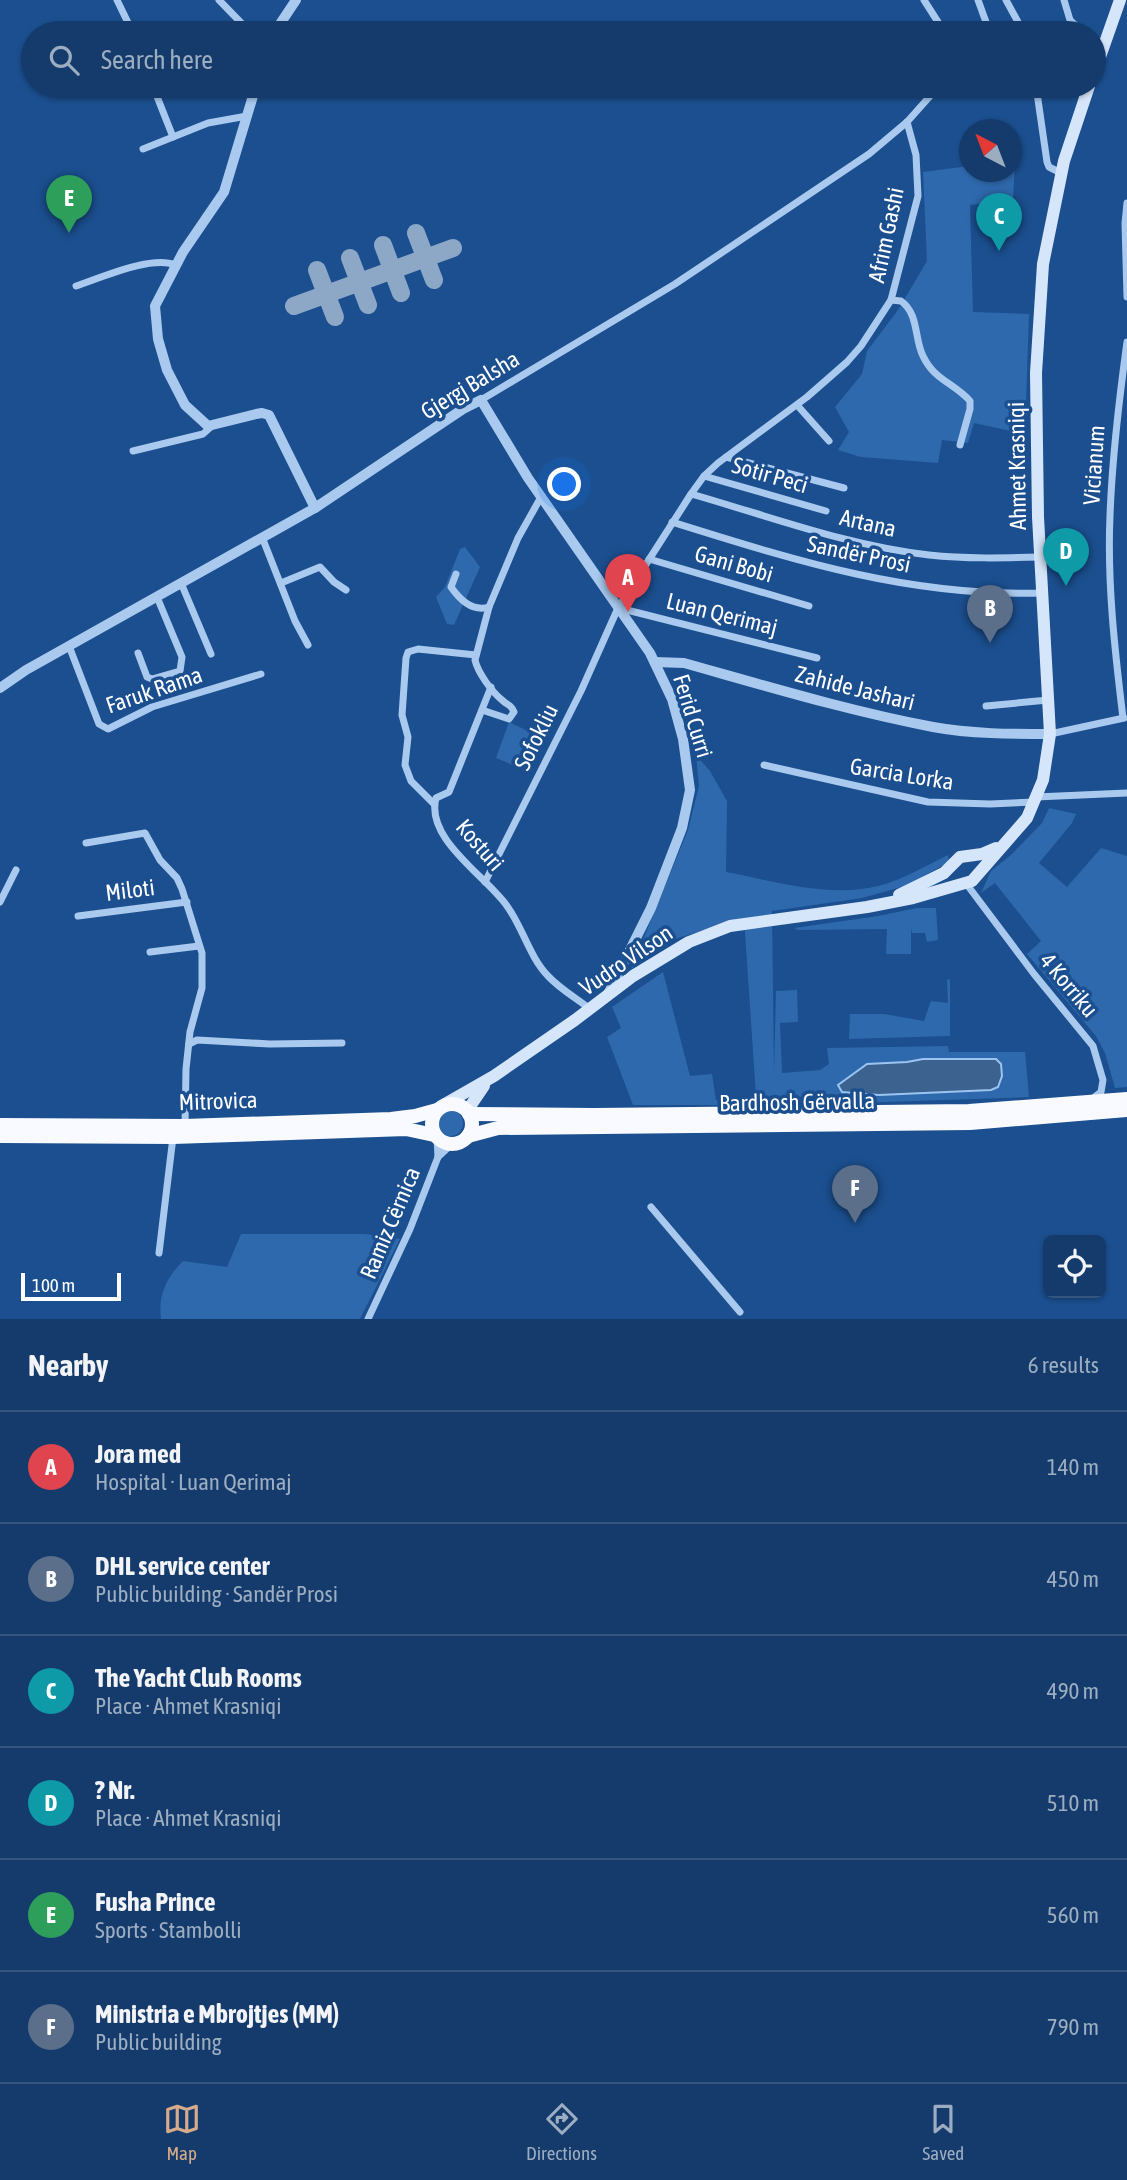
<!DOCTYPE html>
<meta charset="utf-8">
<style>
:root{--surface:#143b6b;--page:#1d4271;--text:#f1f3f6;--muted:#9dadc1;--line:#33557e;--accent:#d6ab8b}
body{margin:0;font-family:"Asap Condensed",sans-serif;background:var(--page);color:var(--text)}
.controls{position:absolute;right:21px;bottom:21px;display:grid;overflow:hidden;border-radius:10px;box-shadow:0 2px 5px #0004}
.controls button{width:63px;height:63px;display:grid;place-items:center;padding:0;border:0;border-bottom:2px solid var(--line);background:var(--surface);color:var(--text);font:35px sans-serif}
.compass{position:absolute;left:959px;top:119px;width:63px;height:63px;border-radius:50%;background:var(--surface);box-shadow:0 2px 5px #0004;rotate:318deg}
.scale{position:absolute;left:21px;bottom:18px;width:100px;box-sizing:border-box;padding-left:7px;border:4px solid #fff;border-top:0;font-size:19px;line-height:24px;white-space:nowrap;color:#fff;-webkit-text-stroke:5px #1b4f8f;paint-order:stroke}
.you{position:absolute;left:565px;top:485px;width:24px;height:24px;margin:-18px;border:5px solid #fff;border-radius:50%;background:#1a73e8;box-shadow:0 0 0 10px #1a73e833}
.badge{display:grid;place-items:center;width:46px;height:46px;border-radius:50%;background:var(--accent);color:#fff;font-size:23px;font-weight:700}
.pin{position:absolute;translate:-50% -58px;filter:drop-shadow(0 2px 4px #0008)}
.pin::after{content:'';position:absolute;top:37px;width:24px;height:21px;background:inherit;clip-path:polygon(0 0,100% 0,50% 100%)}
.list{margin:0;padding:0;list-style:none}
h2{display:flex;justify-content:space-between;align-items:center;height:91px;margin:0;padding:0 28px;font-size:30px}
h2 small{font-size:23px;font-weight:400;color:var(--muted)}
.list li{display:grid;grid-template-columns:46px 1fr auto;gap:21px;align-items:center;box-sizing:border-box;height:112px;padding:0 28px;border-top:2px solid var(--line)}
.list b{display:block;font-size:26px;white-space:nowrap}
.list p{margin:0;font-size:23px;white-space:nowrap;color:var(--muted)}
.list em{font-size:23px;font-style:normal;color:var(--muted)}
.icon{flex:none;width:38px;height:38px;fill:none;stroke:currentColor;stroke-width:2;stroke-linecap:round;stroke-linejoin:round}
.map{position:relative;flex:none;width:1127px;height:1319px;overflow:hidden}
.search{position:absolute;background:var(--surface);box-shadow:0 2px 5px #0004;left:21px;right:21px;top:21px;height:77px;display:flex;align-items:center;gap:18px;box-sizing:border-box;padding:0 24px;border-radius:38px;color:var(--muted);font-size:26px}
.sheet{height:763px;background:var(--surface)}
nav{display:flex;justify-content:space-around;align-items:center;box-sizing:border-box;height:98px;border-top:2px solid var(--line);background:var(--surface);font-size:19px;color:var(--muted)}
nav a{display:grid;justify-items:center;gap:4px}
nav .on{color:var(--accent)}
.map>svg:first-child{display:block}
</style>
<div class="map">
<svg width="1127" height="1319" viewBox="0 0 1127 1319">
<rect width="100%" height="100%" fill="#1b4f8f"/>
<g fill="#2e69ad">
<polygon points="1012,144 1016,144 1013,200 970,205 973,312 1029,314 1025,434 974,423 968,443 942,440 938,463 861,457 838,450 849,432 835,407 862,374 867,351 898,310 927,261 923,172 969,166 970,172 1012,172"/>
<polygon points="465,547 480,567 454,625 447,624 436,597 445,587 460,549"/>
<polygon points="509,722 530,732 518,767 496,758"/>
<path d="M696,755L710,771L727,801L726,872C774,881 828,898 878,886C902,880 925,866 948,855L949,862L905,886L862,898L772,911L774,1072L776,991L797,990L798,1022L780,1023L782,1073L820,1070L829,1064L827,1048L948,1046L949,1052H1025L1029,1097L856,1103L827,1100L775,1101L774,1105H633L607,1037L621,1028L612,1007L663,972L690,1076L712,1074L716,1100L756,1096L744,918L678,938L631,969L688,830L699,786Z"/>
<polygon points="1049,808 1076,814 1072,823 1039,863 1067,887 1101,848 1127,856 1127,1087 1115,1088 1105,1053 1096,1036 1027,954 1041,941 995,883 981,893 991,871 1011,855 1042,823"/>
<polygon points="917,908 936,908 938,940 927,942 925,933 912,933 911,928 911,954 886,954 887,929 799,930 794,928 878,916"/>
<polygon points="950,979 950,1036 849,1039 850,1014 884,1014 924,1021 931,1001 948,1003 947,980"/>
<circle cx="450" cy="1123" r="13"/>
<path d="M241,1234H365L400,1239L360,1319H161C158,1295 166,1278 183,1261L227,1267Z"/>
</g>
<polygon fill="#3c6290" stroke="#9cc4f0" stroke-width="2" points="923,1059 996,1059 1001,1064 1002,1076 998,1087 991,1090 879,1095 842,1092 838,1085 867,1064 907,1062"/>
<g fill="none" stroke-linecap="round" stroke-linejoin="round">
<g stroke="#8da7c7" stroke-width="18">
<polyline points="416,233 434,280"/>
<polyline points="383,245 401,293"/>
<polyline points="350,258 368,305"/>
<polyline points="317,270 335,317"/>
<polyline points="294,306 453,248"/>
</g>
<g stroke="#a9c9ee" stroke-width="7">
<polyline points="117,0 133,33"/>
<polyline points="219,0 251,33"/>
<polyline points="924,0 945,33"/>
<polyline points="978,0 990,33"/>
<polyline points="1006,0 1024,33"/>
<polyline points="1064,0 1070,20 1083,33"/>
<polyline points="160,86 162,91"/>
<polyline points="1036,86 1047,162 1049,167 1061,173"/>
<polyline points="156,94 173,137"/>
<polyline points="143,149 208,123 247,116"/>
<polyline points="1127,203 1125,223 1127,297"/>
<path d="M76,286C100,278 152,255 175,265"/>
<path d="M891,300L901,301C919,314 914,338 923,356C934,380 954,383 970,401V409L960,445"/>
<polyline points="481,400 675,284 869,154 907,122 939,86"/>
<polyline points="797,405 829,441"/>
<polyline points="133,451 203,434 212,426"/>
<polyline points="726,457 844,488"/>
<polyline points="704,476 826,511"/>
<path d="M691,494C769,516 848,546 929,555C966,559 1004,558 1041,557"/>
<path d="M672,522C797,561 910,597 1043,593"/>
<polyline points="262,537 295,621 308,645"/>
<polyline points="649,559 809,606"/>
<path d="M456,574L451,587C460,600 473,612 489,607L518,538L541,497"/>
<polyline points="181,583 211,654"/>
<polyline points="281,583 320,567 334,582 346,590"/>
<polyline points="619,608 817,658"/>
<polyline points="69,646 99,724 108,729 152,707 261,674"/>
<polyline points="138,653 147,677 152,679 180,671 182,657 157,597"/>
<path d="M491,687L449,792L436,798C425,839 486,876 507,906C523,928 529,956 548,976C560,989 576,998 590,1009"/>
<polyline points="986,706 1048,700"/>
<path d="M482,710L509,719L514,712C511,704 508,706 502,700C492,692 478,673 475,660L489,607"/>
<path d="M1123,718C1115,652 1107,583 1110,516C1112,458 1119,400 1127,342"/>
<polyline points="1050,734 1124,718"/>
<polyline points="764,765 928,802 990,804 1034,802"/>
<polyline points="1036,797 1127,793"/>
<polyline points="434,804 411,781 405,765 408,737 402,715 406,658 408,652 418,649 476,655"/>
<polyline points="86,843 145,833 160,860 177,878 182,889 202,953 202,988 190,1032 186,1069 185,1125"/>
<polyline points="485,882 581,691 618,608 691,494 704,476 718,463 807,397 847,362 861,346 891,300 918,196 916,155 907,122"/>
<polyline points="965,882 1034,974 1093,1046 1103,1080 1101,1092 1092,1099"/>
<polyline points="0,902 16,870"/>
<polyline points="78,916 187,902"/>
<polyline points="150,952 199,946"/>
<polyline points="189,1044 197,1040 270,1044 342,1043"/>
<polyline points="437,1138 438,1157"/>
<polyline points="651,1207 740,1312"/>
<polyline points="159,1253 173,1137"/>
<polyline points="368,1319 410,1229 438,1157 451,1145"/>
</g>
<g stroke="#a9c9ee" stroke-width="10">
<polyline points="274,33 296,0"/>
<polyline points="256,86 224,192 183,252 155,306 158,339 167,370 185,405 208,426 256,414 262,413 269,415 315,508"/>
<path d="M655,662L684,663C766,686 849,711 933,727C971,734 1011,734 1050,734"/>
<polyline points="0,688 26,670 315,508 463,409 481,400 528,478 650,653 672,699 683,739 690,790 682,828 651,908 609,992"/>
</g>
<g stroke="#d6e6fa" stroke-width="12">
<polyline points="1094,74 1120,0"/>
<polyline points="899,895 944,873 960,857 982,854 996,848"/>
<polyline points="445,1104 494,1076 575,1020 633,976 689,942 730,926 867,907 913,898 972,881 1027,818 1043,780 1050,734 1038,517 1036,373 1043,264 1064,161 1089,86"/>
<polyline points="467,1111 484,1086"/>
</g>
<g stroke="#f8faff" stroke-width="14">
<circle cx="452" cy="1124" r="20"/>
<polyline points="469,1114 594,1115 969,1111 1127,1099"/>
<polyline points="0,1125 185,1126 391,1119 415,1116 437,1110"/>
<polyline points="0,1136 173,1137 406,1129 434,1135"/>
<polyline points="468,1136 498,1128 970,1123 1127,1110"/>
</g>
</g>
<g text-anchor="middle" stroke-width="7" stroke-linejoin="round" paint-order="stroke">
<g font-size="23" fill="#fff" stroke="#1b4f8f">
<text transform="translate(886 235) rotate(-78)" y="8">Afrim Gashi</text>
<text transform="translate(470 385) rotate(-31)" y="8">Gjergj Balsha</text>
<text transform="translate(1094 465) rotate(-86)" y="8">Vicianum</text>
<text transform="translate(1017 466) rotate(-91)" y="8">Ahmet Krasniqi</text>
<text transform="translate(770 475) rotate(16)" y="8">Sotir Peci</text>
<text transform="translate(868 523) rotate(13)" y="8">Artana</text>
<text transform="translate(859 554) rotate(12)" y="8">Sandër Prosi</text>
<text transform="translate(734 564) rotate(16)" y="8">Gani Bobi</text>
<text transform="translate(722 614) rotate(14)" y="8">Luan Qerimaj</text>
<text transform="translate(855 688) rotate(14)" y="8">Zahide Jashari</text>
<text transform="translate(154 690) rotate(-19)" y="8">Faruk Rama</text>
<text transform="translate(693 716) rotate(73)" y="8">Ferid Curri</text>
<text transform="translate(536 737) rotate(-64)" y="8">Sofokliu</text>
<text transform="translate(902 774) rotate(9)" y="8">Garcia Lorka</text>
<text transform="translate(480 845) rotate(49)" y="8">Kosturi</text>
<text transform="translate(130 890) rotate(-7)" y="8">Miloti</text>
<text transform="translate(626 960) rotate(-34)" y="8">Vudro Vilson</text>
<text transform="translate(1069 985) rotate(50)" y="8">4 Korriku</text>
<text transform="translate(218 1101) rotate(-2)" y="8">Mitrovica</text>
<text transform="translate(797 1102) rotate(-1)" y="8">Bardhosh Gërvalla</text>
<text transform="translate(390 1223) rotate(-67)" y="8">Ramiz Cërnica</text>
</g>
</g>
</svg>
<div class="controls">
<button><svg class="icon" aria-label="locate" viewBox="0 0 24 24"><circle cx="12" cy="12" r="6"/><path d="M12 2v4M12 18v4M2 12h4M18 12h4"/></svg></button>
</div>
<svg class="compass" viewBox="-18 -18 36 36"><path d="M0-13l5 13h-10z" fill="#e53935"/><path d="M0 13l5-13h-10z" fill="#9dadc1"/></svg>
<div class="scale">100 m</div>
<div class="you"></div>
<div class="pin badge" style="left:628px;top:612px;background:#e0444e">A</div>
<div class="pin badge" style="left:990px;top:643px;background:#5c6f8a">B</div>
<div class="pin badge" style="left:999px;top:251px;background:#0f9aa8">C</div>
<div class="pin badge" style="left:1066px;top:586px;background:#0f9aa8">D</div>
<div class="pin badge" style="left:69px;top:233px;background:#2e9e5b">E</div>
<div class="pin badge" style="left:855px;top:1223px;background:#5c6f8a">F</div>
<div class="search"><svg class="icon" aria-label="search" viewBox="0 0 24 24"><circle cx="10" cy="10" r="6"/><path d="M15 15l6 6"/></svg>Search here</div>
</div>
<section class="sheet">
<h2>Nearby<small>6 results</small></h2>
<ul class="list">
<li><span class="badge" style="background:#e0444e">A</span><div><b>Jora med</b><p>Hospital · Luan Qerimaj</p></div><em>140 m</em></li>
<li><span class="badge" style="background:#5c6f8a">B</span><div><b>DHL service center</b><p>Public building · Sandër Prosi</p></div><em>450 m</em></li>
<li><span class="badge" style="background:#0f9aa8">C</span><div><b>The Yacht Club Rooms</b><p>Place · Ahmet Krasniqi</p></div><em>490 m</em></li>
<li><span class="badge" style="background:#0f9aa8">D</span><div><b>? Nr.</b><p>Place · Ahmet Krasniqi</p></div><em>510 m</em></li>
<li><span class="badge" style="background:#2e9e5b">E</span><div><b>Fusha Prince</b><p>Sports · Stambolli</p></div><em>560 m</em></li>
<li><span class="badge" style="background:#5c6f8a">F</span><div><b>Ministria e Mbrojtjes (MM)</b><p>Public building</p></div><em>790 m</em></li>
</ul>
</section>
<nav>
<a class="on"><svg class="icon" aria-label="map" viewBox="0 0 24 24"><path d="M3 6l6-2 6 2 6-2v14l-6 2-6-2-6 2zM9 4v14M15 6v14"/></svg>Map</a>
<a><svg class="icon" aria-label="directions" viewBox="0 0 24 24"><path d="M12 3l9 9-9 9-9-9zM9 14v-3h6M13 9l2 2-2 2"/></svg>Directions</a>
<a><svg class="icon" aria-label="saved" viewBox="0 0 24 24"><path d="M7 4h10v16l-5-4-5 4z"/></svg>Saved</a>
</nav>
